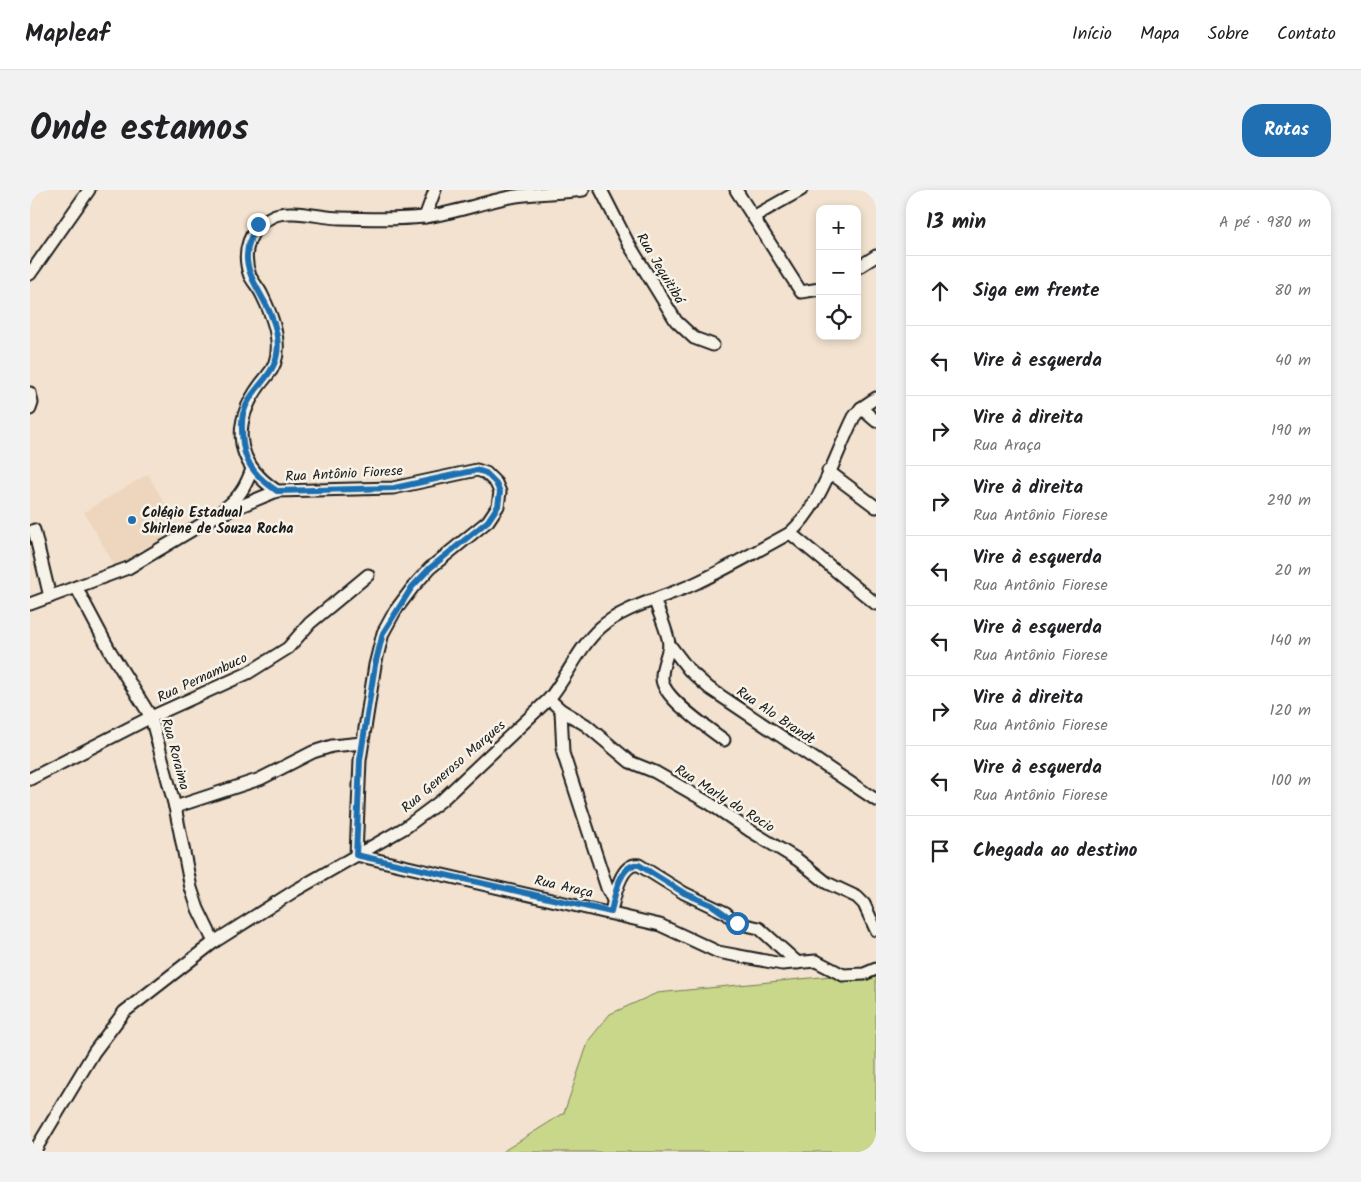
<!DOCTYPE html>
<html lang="pt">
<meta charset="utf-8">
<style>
:root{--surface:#fff;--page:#f2f2f2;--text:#202124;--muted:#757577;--line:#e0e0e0;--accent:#1f6fb2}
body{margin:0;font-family:Kalam,sans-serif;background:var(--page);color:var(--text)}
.controls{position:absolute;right:15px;top:15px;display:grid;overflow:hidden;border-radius:10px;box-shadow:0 2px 8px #0003}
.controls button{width:45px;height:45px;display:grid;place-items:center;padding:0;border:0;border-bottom:1px solid var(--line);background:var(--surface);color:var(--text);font:25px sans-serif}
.stop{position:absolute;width:15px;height:15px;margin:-11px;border:4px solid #1f6fb2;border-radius:50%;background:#fff}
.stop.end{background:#1f6fb2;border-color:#fff;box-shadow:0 1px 5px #0008}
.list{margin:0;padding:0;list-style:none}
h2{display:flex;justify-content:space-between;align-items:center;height:65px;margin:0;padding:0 20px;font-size:21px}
h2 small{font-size:16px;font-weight:400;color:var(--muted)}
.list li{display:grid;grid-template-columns:32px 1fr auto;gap:15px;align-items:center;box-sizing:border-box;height:70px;padding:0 20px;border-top:1px solid var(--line)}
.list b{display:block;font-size:19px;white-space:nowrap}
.list p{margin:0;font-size:16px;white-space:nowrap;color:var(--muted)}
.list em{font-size:16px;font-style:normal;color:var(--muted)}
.icon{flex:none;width:28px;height:28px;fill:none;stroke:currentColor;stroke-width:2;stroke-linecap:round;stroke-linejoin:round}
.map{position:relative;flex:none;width:846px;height:962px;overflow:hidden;border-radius:20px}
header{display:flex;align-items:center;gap:30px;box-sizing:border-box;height:70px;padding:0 25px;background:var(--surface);border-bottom:1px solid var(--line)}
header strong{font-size:24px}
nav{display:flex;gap:28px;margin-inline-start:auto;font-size:18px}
.intro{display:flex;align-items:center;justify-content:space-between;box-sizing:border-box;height:120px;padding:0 30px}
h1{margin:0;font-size:35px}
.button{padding:12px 22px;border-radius:20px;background:var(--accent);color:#fff;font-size:18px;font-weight:700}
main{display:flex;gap:30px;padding:0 30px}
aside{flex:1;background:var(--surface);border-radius:20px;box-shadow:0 2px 8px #0003}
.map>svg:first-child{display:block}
</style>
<header>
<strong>Mapleaf</strong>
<nav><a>Início</a><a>Mapa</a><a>Sobre</a><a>Contato</a></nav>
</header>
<div class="intro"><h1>Onde estamos</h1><a class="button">Rotas</a></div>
<main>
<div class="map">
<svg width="846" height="962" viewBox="0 0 846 962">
<rect width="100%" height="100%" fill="#f2e2cf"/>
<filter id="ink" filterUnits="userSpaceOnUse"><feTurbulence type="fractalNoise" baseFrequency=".02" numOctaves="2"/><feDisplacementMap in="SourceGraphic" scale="10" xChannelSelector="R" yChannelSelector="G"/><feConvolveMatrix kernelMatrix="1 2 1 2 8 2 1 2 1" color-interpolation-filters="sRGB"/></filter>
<g filter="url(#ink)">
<polygon fill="#eed6be" points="118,284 149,339 85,376 54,322"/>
<polygon fill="#c9d78b" stroke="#727a54" points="846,776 846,962 472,962 534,923 559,850 580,824 627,803 842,782"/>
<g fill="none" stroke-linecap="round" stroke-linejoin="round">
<g stroke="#1c1c1c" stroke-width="15">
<g id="minor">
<polyline points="571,0 598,53 646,131 664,148 683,155"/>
<polyline points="706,0 771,102 790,99"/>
<polyline points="395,27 405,0"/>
<polyline points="723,27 771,0"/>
<polyline points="827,78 846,66"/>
<polyline points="0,84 59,0"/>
<polyline points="0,203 2,213 0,219"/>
<polyline points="831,218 846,231"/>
<polyline points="798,281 846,317"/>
<path d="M195,318C209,308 216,296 222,279"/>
<polyline points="4,340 20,407"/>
<polyline points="760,343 846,414"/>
<polyline points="46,397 80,461 121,527 145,617 161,698 168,719 184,752"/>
<path d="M625,411C628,421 639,445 639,455C638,466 631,477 632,489C633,508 678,538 694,550"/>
<polyline points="0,414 98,378 184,327 247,301"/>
<polyline points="639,454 659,480 679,498 846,610"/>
<polyline points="519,509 531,520 556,535 600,572 625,582 679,613 719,640 768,670 797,693 827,707 834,714 846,740"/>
<polyline points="531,520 533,563 577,698 583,710"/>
<polyline points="0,589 121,527 218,483 258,458 280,433 338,385"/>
<polyline points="145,617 230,589 283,562 302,556 332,553"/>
<path d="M326,665L330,570L345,475L353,443L365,421L383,397L400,378L458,331L468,316L470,302L466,293L456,283L447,280L363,298L247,301C200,270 202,227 237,186C257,164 244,129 232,105C229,98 223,92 220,86C211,62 219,37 243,26C259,18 292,28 310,28C338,29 366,30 394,27C424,24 455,11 486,6C508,3 531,3 553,0"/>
<polyline points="326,665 630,735 688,762 752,774 786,771 813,785 834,784 846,779"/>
<path d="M581,722C584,709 590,672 609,675L654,703L696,723L707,733L729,738L768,773"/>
<path d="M4,962L64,862L94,822L184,752L266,700L376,637L412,610L519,509C537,487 549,457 570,438C594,416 637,407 666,393C698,378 729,360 760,343C792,314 805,265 824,227L831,218L846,208"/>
</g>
</g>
<use href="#minor" stroke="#f7f3e8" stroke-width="11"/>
</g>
</g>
<g fill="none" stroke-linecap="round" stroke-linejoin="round" filter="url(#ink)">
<path stroke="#1f6fb2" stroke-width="6" d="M228,34C197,82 240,100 247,146C253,186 222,192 213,224C211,233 212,245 213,254C216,276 229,289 247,301L364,298L447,280L456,283L466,293L470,302L468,316L458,331L400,378L382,397L353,443L345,475L330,570L326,665L581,722C584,708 590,672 609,675L654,703L682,715L707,733"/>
</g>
<circle fill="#1f6fb2" stroke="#f7f3e8" stroke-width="2" cx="102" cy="330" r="5"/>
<g text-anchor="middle" stroke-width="5" stroke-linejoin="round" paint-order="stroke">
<g font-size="14" fill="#1c1c1c" stroke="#f7f3e8">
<text transform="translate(631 78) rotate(59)" y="5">Rua Jequitibá</text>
<text transform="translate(314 283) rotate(-3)" y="5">Rua Antônio Fiorese</text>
<text transform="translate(172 487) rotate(-25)" y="5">Rua Pernambuco</text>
<text transform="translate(746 525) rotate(34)" y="5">Rua Alo Brandt</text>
<text transform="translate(146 564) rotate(75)" y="5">Rua Roraima</text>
<text transform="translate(423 576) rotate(-41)" y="5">Rua Generoso Marques</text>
<text transform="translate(695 608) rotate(32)" y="5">Rua Marly do Rocio</text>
<text transform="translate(534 696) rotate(13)" y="5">Rua Araça</text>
</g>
<g font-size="14" font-weight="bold" fill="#1c1c1c" stroke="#f7f3e8" text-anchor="start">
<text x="112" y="327">Colégio Estadual<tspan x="112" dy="16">Shirlene de Souza Rocha</tspan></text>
</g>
</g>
</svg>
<div class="controls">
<button>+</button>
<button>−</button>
<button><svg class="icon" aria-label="locate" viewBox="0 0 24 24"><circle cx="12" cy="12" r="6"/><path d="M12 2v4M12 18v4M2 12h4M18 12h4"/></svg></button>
</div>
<div class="stop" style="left:707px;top:733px"></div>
<div class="stop end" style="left:228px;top:34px"></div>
</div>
<aside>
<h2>13 min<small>A pé · 980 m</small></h2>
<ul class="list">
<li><svg class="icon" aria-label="ahead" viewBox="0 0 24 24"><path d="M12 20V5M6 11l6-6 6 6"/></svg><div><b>Siga em frente</b></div><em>80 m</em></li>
<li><svg class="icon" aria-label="left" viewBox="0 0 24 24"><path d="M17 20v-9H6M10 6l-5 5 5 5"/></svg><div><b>Vire à esquerda</b></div><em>40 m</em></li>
<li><svg class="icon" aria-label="right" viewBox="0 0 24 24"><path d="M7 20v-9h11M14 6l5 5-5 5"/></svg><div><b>Vire à direita</b><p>Rua Araça</p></div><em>190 m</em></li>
<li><svg class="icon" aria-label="right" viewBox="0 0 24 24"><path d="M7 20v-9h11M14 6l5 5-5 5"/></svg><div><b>Vire à direita</b><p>Rua Antônio Fiorese</p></div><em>290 m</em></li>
<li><svg class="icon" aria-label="left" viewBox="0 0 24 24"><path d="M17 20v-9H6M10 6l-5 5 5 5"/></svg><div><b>Vire à esquerda</b><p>Rua Antônio Fiorese</p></div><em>20 m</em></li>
<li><svg class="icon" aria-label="left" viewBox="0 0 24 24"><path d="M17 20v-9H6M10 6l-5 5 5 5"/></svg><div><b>Vire à esquerda</b><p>Rua Antônio Fiorese</p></div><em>140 m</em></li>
<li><svg class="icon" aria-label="right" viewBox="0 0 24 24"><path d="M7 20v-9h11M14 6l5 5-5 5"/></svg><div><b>Vire à direita</b><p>Rua Antônio Fiorese</p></div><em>120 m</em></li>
<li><svg class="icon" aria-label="left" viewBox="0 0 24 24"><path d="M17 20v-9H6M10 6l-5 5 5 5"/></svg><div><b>Vire à esquerda</b><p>Rua Antônio Fiorese</p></div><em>100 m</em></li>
<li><svg class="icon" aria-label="arrive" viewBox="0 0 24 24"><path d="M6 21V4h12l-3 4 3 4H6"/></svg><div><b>Chegada ao destino</b></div></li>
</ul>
</aside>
</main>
